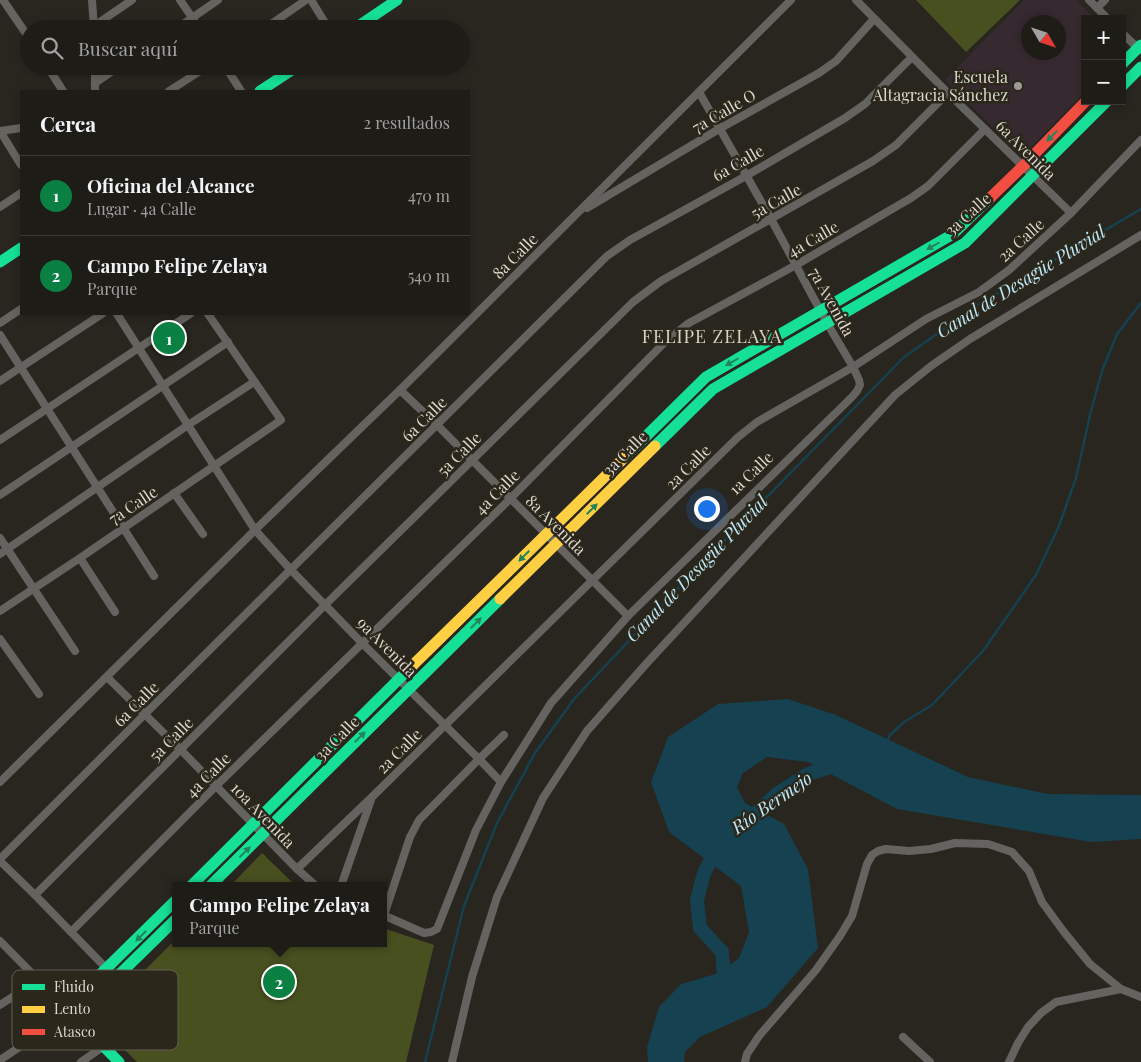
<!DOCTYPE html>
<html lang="es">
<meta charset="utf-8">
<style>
:root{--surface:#1e1c17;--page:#262520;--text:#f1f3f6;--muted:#a1a1a1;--line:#3c3a36;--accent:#0b8043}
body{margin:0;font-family:"Playfair Display",serif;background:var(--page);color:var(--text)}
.controls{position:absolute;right:15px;top:15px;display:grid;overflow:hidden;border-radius:0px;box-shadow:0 2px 8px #0003}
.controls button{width:45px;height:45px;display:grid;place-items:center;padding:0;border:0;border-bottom:1px solid var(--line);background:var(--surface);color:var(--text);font:25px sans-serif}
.compass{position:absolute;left:1021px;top:15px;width:45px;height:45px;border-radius:50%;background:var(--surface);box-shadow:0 2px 8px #0003;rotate:129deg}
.you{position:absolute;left:706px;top:508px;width:18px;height:18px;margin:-12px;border:4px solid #fff;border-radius:50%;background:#1a73e8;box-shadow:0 0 0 8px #1a73e833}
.badge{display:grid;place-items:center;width:32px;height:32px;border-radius:50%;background:var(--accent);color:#fff;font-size:16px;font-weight:700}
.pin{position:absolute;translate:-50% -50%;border:2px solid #fff;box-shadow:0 1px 5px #0006}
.popup{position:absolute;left:172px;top:882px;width:215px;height:65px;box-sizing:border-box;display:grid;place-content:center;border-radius:0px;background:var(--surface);filter:drop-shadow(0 1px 4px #0005);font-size:16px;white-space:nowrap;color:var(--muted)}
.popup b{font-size:19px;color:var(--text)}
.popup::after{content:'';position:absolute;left:50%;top:100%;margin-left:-10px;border:10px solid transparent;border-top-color:var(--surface)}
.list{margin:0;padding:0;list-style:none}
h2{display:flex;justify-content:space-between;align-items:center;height:65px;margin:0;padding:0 20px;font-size:21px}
h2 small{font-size:16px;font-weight:400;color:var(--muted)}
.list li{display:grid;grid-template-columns:32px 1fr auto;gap:15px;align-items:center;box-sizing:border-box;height:80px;padding:0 20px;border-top:1px solid var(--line)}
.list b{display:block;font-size:19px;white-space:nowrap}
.list p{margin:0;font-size:16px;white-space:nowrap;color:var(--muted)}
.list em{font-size:16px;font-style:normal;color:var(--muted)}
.icon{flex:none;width:28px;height:28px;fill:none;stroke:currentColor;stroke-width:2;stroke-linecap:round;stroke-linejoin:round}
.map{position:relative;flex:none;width:1141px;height:1062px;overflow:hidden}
.search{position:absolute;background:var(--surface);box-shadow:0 2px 8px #0003;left:20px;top:20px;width:450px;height:55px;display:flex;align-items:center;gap:12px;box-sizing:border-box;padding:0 18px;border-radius:28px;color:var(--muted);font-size:19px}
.panel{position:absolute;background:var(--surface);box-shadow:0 2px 8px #0003;left:20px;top:90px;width:450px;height:225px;border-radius:0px}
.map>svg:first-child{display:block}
</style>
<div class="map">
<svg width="1141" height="1062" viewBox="0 0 1141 1062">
<rect width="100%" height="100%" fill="#28261f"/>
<path fill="#372930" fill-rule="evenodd" d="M1024,0H1076L1095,19H1085V92L1022,156L945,80ZM1028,22H1058V52H1028Z"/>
<g fill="#495020">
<polygon points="916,0 1020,0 966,52"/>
<polygon points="262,853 296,886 230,886"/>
<polygon points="383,928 434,945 406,1062 137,1062 95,1020 175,940 175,943 383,943"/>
</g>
<polygon fill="#154150" points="788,699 836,715 968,777 1048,794 1141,795 1141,839 1091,842 897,809 808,762 767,757 743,773 737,787 745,803 784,824 808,869 818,948 767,1007 700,1037 685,1052 684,1062 648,1062 647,1047 659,1007 681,984 719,973 739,958 749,932 741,886 669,832 651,782 668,737 718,704"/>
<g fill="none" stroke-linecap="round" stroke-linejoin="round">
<g stroke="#154150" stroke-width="2.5">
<polyline points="887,742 890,735 904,722 932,705 983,651 1036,575 1059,526 1076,478 1090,415 1102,371 1117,334 1141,303"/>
<polyline points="425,1062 464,906 497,823 535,753 574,699 710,555 903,358 976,306 1141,209"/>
</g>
<g stroke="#154150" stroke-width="14">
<polyline points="745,823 777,794 808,774 840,764"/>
<polyline points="718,846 704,873 697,900 700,928 722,952 724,975 722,986"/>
</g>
<g stroke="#646360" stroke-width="8">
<polyline points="3,0 29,38"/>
<polyline points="92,0 94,28"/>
<polyline points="180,0 200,29"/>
<polyline points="311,0 329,29"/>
<polyline points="856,0 948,93 1071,213"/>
<polyline points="1089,0 1108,19"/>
<polyline points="1097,8 1105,0"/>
<polyline points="94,26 132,0"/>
<polyline points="176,29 218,0"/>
<polyline points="264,29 306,0"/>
<polyline points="1122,33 1140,50"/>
<polyline points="47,66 63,91"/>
<polyline points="95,66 95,91"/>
<polyline points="225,66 241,91"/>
<polyline points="95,83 120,66"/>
<polyline points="169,91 208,66"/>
<polyline points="0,131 21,165"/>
<polyline points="0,131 21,128"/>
<polyline points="0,207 21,193"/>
<polyline points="587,208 719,129 819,73 836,61 874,19"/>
<polyline points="117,314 255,530 290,569 362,643 479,759 501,782"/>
<polyline points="0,323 21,309"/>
<polyline points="0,335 154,576"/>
<polyline points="0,381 102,314"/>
<polyline points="400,390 437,425 628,616"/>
<polyline points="0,440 190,314"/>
<polyline points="174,493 203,534"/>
<polyline points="0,495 228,342"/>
<polyline points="0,538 75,651"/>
<polyline points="0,554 188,425 254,382"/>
<polyline points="80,558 115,612"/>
<polyline points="0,611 80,558 281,420 208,314"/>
<polyline points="0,639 39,694"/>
<polyline points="107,677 180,749 297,869 316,886"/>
<polyline points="0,782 255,530 400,390 791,0"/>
<polyline points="0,859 145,714 607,256 630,240 746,176 845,118 865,104 912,57"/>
<polyline points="0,861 35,895 107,969"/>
<polyline points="297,869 371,798 737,438 757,422 853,367 926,319 979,292 1009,270 1071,213 1141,140"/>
<polyline points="341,886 371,800"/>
<polyline points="35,895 325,605 633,302 661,281 873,161 896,145 948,93"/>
<polyline points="383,915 424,933 431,932 437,929 476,830 501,782 551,703 628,616 852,397 857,391 860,385 859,380 853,367 827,323 771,219 699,92"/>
<polyline points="384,915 410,837 419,820 479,759 504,735"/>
<polyline points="71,932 216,786 510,499 665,342 689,323 796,265 911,198 928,186 985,129"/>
<polyline points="0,941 66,1008"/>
<polyline points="0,1005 39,980"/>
<polyline points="903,1037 930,1062"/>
<polyline points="0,1060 51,1026 73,1015"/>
<polyline points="81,1062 104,1046"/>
<polyline points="452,1062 472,977 497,897 543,798 587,731 646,664 895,395 931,366 970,339 1141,235"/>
<polyline points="745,1062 747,1054 759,1036 816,970 840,936 852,916 867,864 872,855 878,851 886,849 909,851 931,849 955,843 988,844 1012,852 1029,871 1042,902 1064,932 1090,964 1121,989"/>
<polyline points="1009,1062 1018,1043 1028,1027 1041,1013 1056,1002 1121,989 1141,997"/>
</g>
<g stroke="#16e098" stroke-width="11">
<polyline points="354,29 397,0"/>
<polyline points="1122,64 1141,45"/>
<polyline points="1122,86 1141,67"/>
<polyline points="260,91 298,66"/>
<polyline points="0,262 21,248"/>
<polyline points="655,446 713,389 965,243 1107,101"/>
<polyline points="625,457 706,377 953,234 991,197"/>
<polyline points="191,886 413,665"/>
<polyline points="210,886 500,599"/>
<polyline points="73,1015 83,1010 175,920"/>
<polyline points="119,1062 66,1008 175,901"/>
</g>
<g stroke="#ffcf43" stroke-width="11">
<polyline points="500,599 655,446"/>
<polyline points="413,665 625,457"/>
</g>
<polyline stroke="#f24e42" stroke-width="11" points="991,197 1023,166 1086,101"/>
</g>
<defs><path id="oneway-solid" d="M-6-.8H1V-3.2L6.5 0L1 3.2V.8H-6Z" transform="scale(1.25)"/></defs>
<g fill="#21845a">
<use href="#oneway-solid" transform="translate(1052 136) rotate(134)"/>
<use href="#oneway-solid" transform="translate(933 246) rotate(150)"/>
<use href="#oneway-solid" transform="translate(732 362) rotate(150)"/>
<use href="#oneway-solid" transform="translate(592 509) rotate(-45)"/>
<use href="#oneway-solid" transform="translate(524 556) rotate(135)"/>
<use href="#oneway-solid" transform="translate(476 623) rotate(-45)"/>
<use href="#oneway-solid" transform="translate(360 737) rotate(-45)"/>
<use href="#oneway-solid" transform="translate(245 852) rotate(-44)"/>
<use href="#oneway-solid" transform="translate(141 936) rotate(135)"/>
</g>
<circle fill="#9d9a93" stroke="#2c271b" stroke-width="2" cx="1018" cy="86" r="5"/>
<g text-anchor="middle" stroke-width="5" stroke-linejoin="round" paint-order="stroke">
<g font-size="16" fill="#dcd8d1" stroke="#2c271b" text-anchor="end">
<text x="1008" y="83">Escuela<tspan x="1008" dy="18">Altagracia Sánchez</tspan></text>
</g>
<g font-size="16" fill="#dcd8d1" stroke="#2c271b">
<text transform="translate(724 111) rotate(-30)" y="6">7a Calle O</text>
<text transform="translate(1026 150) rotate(45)" y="6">6a Avenida</text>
<text transform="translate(738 163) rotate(-30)" y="6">6a Calle</text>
<text transform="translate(776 201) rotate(-29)" y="6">5a Calle</text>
<text transform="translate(968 214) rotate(-42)" y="6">3a Calle</text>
<text transform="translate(813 239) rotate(-30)" y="6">4a Calle</text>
<text transform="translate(1021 240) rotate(-42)" y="6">2a Calle</text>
<text transform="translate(515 256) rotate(-45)" y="6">8a Calle</text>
<text transform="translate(832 302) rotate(61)" y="6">7a Avenida</text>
<text transform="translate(424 419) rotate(-45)" y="6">6a Calle</text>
<text transform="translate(625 453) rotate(-45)" y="6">3a Calle</text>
<text transform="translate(459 454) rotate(-45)" y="6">5a Calle</text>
<text transform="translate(688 467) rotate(-45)" y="6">2a Calle</text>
<text transform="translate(751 473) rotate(-44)" y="6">1a Calle</text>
<text transform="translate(497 492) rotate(-45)" y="6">4a Calle</text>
<text transform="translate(133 505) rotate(-34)" y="6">7a Calle</text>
<text transform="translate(556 525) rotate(45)" y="6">8a Avenida</text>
<text transform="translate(387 647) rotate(45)" y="6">9a Avenida</text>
<text transform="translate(136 704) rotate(-45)" y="6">6a Calle</text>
<text transform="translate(337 738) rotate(-45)" y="6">3a Calle</text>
<text transform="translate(171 739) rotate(-45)" y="6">5a Calle</text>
<text transform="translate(399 751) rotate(-45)" y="6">2a Calle</text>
<text transform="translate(208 775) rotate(-45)" y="6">4a Calle</text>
<text transform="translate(263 815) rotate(46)" y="6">10a Avenida</text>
</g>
<g font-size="18" font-style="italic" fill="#bde9fa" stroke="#2c271b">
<text transform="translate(1021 282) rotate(-32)" y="6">Canal de Desagüe Pluvial</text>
<text transform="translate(697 569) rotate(-46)" y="6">Canal de Desagüe Pluvial</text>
<text transform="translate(772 803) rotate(-35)" y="6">Río Bermejo</text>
</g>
<g font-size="18" letter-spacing="1" fill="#d9d2c3" stroke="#2c271b">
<text x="712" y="343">FELIPE ZELAYA</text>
</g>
</g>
<rect x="12" y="970" width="166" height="80" rx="8" fill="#2c271b" stroke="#615c52" stroke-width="1"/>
<rect x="22" y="984" width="23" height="6" fill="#16e098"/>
<rect x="22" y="1006" width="23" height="7" fill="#ffcf43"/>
<rect x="22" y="1029" width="23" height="6" fill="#f24e42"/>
<g font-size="14" fill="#dcd8d1">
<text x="54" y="992">Fluido</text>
<text x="54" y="1014">Lento</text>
<text x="54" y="1037">Atasco</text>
</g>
</svg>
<div class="controls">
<button>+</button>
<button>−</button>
</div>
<svg class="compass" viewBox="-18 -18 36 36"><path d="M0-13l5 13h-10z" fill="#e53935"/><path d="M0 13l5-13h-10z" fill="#a1a1a1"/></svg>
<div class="you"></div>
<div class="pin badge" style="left:169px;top:338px">1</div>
<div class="pin badge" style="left:279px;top:982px">2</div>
<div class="popup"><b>Campo Felipe Zelaya</b>Parque</div>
<div class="search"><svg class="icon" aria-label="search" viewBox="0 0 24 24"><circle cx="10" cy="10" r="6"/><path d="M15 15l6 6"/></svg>Buscar aquí</div>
<section class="panel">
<h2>Cerca<small>2 resultados</small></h2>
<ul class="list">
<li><span class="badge">1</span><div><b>Oficina del Alcance</b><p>Lugar · 4a Calle</p></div><em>470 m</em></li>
<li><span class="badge">2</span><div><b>Campo Felipe Zelaya</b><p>Parque</p></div><em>540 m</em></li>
</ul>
</section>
</div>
